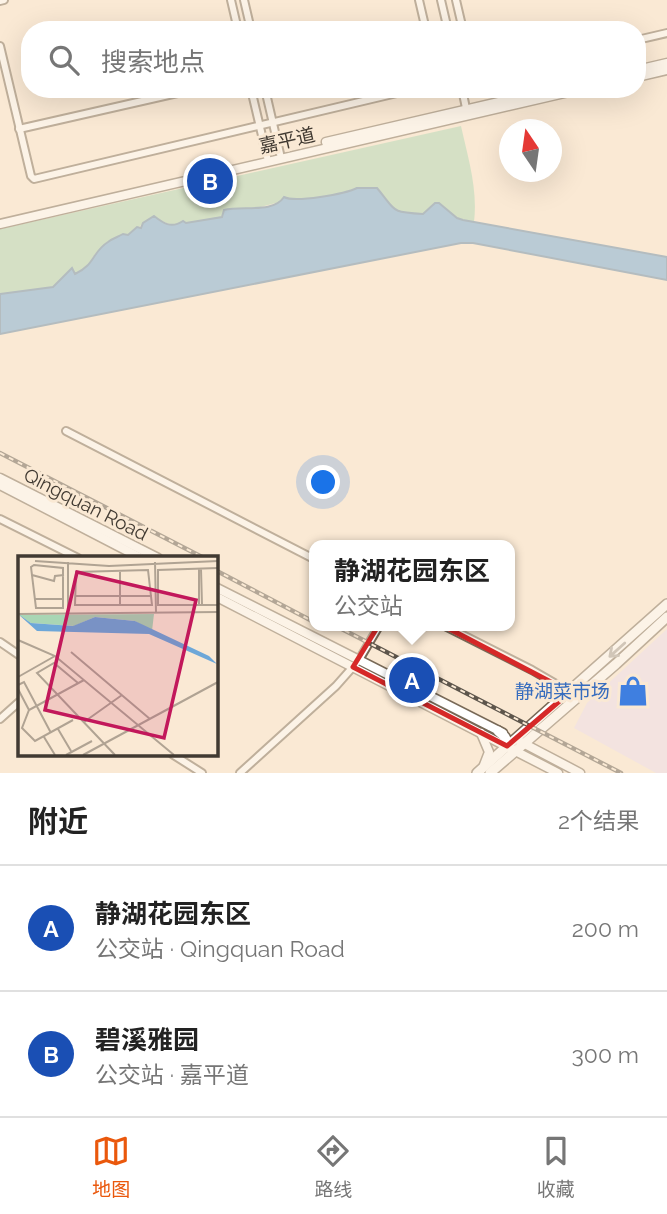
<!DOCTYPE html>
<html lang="zh">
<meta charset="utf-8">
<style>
:root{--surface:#fff;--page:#f6f6f6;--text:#222;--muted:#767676;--line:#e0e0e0;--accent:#ea580c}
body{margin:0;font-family:Raleway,"Noto Sans SC",sans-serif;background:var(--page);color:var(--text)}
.compass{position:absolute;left:499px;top:119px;width:63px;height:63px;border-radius:50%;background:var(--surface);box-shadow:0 7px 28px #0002;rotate:347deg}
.you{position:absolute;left:324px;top:483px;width:24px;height:24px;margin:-18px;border:5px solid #fff;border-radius:50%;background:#1a73e8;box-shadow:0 0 0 10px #1a73e833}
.badge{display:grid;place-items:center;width:46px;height:46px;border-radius:50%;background:var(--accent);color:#fff;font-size:23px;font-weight:700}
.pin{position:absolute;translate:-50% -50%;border:4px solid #fff;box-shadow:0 2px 7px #0006}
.popup{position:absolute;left:309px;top:540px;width:206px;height:91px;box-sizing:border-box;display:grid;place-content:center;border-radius:14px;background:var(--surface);filter:drop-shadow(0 2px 5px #0005);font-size:23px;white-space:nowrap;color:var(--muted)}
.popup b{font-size:26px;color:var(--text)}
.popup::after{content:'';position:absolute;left:50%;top:100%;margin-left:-14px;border:14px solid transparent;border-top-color:var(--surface)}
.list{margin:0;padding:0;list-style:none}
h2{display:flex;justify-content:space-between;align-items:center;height:91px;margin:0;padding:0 28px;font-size:30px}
h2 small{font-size:23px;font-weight:400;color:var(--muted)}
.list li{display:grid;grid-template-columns:46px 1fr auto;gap:21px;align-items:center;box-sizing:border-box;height:126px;padding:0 28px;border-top:2px solid var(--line)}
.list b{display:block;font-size:26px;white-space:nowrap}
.list p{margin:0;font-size:23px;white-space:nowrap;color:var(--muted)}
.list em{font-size:23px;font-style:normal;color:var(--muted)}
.icon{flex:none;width:38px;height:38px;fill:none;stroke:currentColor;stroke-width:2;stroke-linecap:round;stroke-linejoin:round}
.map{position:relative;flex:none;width:667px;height:773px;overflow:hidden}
.search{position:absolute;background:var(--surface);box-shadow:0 7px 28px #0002;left:21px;right:21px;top:21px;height:77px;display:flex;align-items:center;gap:18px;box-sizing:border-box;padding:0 24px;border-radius:28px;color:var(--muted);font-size:26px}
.sheet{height:343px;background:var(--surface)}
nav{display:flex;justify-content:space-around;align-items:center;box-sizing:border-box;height:98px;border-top:2px solid var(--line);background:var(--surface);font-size:19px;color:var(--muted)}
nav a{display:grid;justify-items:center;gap:4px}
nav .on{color:var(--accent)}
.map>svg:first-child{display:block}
</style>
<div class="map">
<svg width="667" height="773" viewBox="0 0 667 773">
<rect width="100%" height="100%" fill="#fae9d4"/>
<polygon fill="#eadcf0" points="667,629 667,773 656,773 574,728 587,703"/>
<path fill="#a9d6b4" d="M461,126C468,158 478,189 474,222L457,218L439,203H434L423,214L410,215L395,210L377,188H357L330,196L316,197L303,201L287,200L249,210L233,208L222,217L186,223L183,221L174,226L154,218L147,220L132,233L107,242L95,254L85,270L76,274L71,269L53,287L0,294V229Z"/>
<path fill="#6da7d8" stroke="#6086a6" stroke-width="2" d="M357,188H377C397,212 390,212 423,214L435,203H439L457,218L463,220L667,257V280L473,243H461L0,334V294L53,287L72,268L75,274C95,265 92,252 108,242C113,238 118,237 123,234L128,235L137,227L141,228L143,223L154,216C163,223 171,229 183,221L186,223L222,217L224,210C241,205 273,214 284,197C295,203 345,194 357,188Z"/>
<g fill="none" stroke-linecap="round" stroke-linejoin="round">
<g stroke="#786957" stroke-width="10">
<g id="minor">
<polyline points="231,0 238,30"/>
<polyline points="244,0 251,30"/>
<polyline points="419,0 426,30"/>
<polyline points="441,0 448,30"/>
<polyline points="456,0 463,30"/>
<polyline points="0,1 4,0"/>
<polyline points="637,40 667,33"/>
<polyline points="0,46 31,176 34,179 414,89"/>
<polyline points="251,89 268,161"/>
<polyline points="265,89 281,158"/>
<polyline points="462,89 467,113"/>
<polyline points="19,129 195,89"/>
<polyline points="66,431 314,559"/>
<polyline points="0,519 78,558"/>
<polyline points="445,626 532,670 570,692"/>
<polyline points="0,642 19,655"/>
<polyline points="0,719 19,702"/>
<polyline points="172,754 202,773"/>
<polyline points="240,773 336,686 359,660 379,626"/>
</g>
</g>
<g stroke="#786957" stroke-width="11">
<g id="tertiary">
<polyline points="637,70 667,63"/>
<polyline points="637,77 667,70"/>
<polyline points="326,142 555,89"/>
<polyline points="0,224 582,89"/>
<polyline points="0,478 158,558"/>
<polyline points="0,485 141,558"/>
<polyline points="215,587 503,733"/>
<polyline points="215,596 558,773"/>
<polyline points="481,733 489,752 484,765"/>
<polyline points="521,742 580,773"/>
</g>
</g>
<g stroke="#786957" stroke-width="12">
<g id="secondary">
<polyline points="498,731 505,737 510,747"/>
<polyline points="477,773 667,604"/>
<polyline points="490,773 616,664 667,617"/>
</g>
</g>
<use href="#minor" stroke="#fff" stroke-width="6"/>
<use href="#tertiary" stroke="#fff" stroke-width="8"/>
<use href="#secondary" stroke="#fff" stroke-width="9"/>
<g stroke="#5e564c" stroke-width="4.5">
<g id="rail">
<polyline points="0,453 204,558"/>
<polyline points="215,570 314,622"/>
<polyline points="336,626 621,773"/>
</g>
</g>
<use href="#rail" stroke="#fae9d4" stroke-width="2" stroke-dasharray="5" stroke-linecap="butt"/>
</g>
<defs><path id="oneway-shaft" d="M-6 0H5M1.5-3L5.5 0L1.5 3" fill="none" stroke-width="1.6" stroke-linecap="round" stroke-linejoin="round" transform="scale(1.75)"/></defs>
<use stroke="#a09c98" href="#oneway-shaft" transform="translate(617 650) rotate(138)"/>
<path d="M0 0H667V773H0ZM394,600L570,692L507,746L353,667Z" fill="#fae9d4" fill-opacity=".55" fill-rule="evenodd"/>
<path fill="none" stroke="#d62828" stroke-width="5" stroke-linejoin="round" d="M394,600L570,692L507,746L353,667Z"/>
<defs>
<g id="shop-bare" transform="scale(2.415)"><path d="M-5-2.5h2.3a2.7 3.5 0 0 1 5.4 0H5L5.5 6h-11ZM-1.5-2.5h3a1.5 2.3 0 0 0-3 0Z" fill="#3f7fe0" stroke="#fae9d4" stroke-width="2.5" paint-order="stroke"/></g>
</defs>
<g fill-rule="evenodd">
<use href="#shop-bare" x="633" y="691"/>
</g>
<g text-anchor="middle" stroke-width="6" stroke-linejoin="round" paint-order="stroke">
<g font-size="19" fill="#413a32" stroke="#fae9d4">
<text transform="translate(287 140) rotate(-13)" y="7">嘉平道</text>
<text transform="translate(86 504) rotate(27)" y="7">Qingquan Road</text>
</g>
<g font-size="19" fill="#366cbe" stroke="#fae9d4" text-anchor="end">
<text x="610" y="698">静湖菜市场</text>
</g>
</g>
<g transform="translate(18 556)">
<rect width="200" height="200" fill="#fae9d4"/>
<path d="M136,58L134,75L117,65L77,61L56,70L13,67L1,59Z" fill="#a9d6b4"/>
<path d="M0,58L13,67L55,70L77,61L117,65L191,100L199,108L131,78L19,75Z" fill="#6da7d8"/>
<path fill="none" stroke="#b0a393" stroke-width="2" d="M17,5L91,10L200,5M137,6L138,56M16,9L45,12V52H18L13,11ZM200,12L140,14V49H200M181,13V49M183,13L184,49M130,14L134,49H57L58,16ZM102,16V49M14,19L36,25L37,20L46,19M57,40H134M16,43H46M50,56V6M0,58L200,56M0,84L37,100L156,199M53,96L132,163M0,121L37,100M60,127L36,107L19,117L97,199M0,129L6,126L33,177M0,133L11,154M55,164L17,185L4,172L11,154L66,124M66,166L104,139M40,173L53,195M26,181L37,199M48,199L74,185M65,199L200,126"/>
<path fill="#c2185b" fill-opacity="0.15" stroke="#c2185b" stroke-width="3.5" d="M59,16L178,44L146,182L27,154Z"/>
<rect width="200" height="200" fill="none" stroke="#413a32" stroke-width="3.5"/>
</g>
</svg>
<svg class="compass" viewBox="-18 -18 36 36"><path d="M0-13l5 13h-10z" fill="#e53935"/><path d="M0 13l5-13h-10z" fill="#767676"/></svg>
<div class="you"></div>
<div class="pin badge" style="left:412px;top:680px;background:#1a4fb4">A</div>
<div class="popup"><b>静湖花园东区</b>公交站</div>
<div class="pin badge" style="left:210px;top:181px;background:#1a4fb4">B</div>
<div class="search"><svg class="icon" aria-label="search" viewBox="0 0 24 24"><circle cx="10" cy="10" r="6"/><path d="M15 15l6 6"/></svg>搜索地点</div>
</div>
<section class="sheet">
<h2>附近<small>2个结果</small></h2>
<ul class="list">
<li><span class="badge" style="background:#1a4fb4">A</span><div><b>静湖花园东区</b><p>公交站 · Qingquan Road</p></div><em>200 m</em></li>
<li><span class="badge" style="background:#1a4fb4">B</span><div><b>碧溪雅园</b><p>公交站 · 嘉平道</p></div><em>300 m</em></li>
</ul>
</section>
<nav>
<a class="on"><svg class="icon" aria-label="map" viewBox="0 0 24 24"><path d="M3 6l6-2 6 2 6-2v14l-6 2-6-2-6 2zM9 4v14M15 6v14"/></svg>地图</a>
<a><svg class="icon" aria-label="directions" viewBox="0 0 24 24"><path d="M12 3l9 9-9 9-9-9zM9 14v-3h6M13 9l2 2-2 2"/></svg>路线</a>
<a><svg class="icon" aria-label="saved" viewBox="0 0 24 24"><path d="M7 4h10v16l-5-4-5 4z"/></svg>收藏</a>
</nav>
